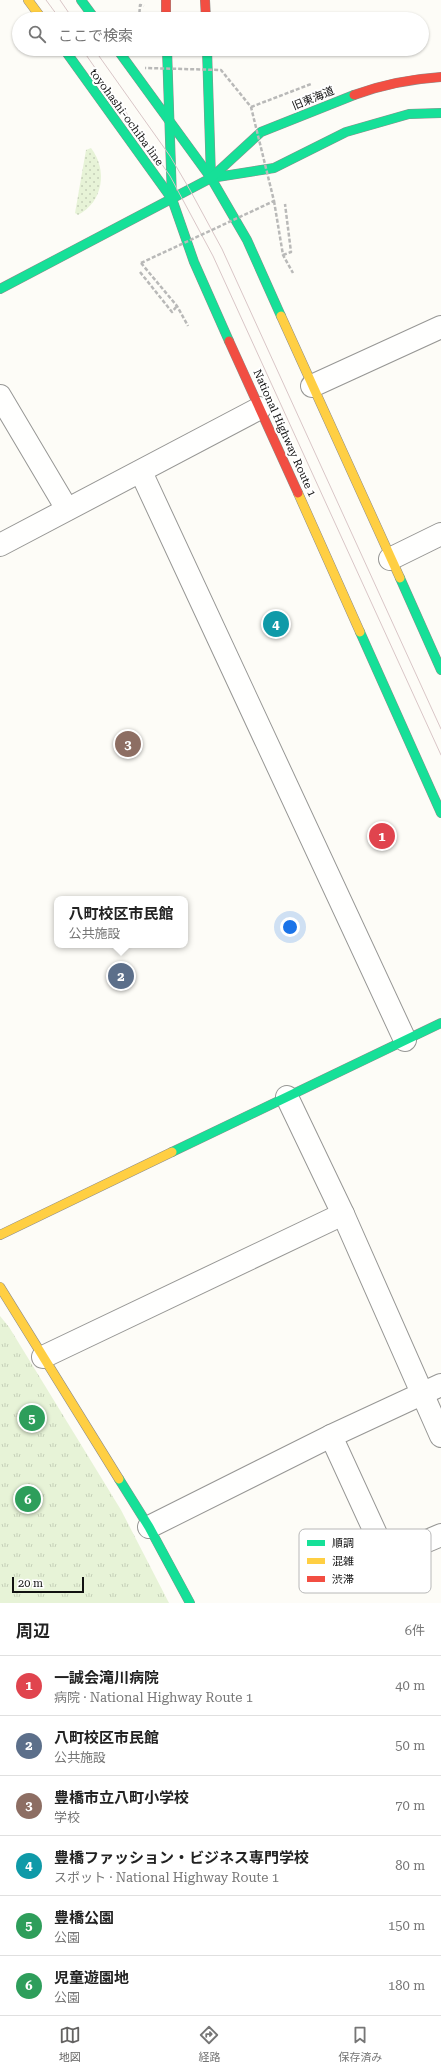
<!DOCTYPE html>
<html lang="ja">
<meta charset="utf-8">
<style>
:root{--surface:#fff;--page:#f6f6f6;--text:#222;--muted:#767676;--line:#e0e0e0;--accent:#646362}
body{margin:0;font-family:"Roboto Serif","Noto Sans JP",serif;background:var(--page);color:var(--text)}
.scale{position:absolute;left:12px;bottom:10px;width:72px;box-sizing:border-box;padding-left:4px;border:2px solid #111;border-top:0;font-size:11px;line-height:14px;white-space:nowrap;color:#111;-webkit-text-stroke:3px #fff;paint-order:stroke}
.you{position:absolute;left:290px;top:927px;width:14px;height:14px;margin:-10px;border:3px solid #fff;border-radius:50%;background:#1a73e8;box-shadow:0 0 0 6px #1a73e833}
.badge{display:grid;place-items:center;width:26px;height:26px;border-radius:50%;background:var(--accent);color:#fff;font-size:13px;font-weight:700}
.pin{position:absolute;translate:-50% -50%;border:2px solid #fff;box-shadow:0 1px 4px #0006}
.popup{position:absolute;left:54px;top:896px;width:134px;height:52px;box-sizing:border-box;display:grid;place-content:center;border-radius:8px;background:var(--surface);filter:drop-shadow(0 1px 3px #0005);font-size:13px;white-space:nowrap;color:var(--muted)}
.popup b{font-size:15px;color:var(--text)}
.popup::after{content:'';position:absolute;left:50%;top:100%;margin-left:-8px;border:8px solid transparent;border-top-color:var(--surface)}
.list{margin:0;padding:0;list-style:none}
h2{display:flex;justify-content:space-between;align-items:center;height:52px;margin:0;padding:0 16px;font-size:17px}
h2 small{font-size:13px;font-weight:400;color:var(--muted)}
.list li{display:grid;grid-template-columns:26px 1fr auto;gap:12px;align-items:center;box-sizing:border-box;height:60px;padding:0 16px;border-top:1px solid var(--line)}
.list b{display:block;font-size:15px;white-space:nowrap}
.list p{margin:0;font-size:13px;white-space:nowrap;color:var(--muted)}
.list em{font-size:13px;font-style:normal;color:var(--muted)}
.icon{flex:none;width:22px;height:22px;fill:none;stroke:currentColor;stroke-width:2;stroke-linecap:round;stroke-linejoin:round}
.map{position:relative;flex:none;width:441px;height:1603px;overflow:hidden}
.search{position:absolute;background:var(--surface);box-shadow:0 1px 3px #0004;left:12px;right:12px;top:12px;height:44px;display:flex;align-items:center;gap:10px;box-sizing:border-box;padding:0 14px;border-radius:22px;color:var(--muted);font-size:15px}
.sheet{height:412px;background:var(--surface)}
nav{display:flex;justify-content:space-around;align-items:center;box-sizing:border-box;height:56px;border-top:1px solid var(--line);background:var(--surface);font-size:11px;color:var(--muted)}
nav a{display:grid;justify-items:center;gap:2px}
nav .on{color:var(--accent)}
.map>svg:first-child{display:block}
</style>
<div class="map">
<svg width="441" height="1603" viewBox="0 0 441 1603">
<defs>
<pattern id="grass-dots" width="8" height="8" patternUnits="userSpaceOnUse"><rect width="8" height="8" fill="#e7f3d7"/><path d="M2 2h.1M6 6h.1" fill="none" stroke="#c5cfb8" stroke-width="1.8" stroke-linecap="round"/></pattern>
<pattern id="park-tufts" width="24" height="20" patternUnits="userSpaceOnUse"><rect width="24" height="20" fill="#e7f3d7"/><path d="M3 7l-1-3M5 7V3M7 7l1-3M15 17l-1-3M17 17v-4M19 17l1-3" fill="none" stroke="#c5cfb8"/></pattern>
</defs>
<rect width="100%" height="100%" fill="#fdfcf7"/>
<path fill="url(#grass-dots)" d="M91,148C108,170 103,202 78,215L75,213L86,150Z"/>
<polygon fill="url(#park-tufts)" points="0,1316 9,1327 121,1510 169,1603 0,1603"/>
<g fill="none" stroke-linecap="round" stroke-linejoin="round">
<g stroke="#979795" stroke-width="24">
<g id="street">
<polyline points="312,386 441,327"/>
<polyline points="0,396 67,509"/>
<polyline points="141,472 405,1040"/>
<polyline points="0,545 260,408"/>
<polyline points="390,559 441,534"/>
<polyline points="287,1097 343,1214 441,1436"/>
<polyline points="43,1357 343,1214"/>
<polyline points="331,1436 387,1558 441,1535"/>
<polyline points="149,1527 331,1436 441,1385"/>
</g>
</g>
<g stroke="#8e8d8b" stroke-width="10">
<g id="fast">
<polyline points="81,0 95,19"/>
<polyline points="64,49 172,199"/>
<polyline points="117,49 211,178"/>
<polyline points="167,49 172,199 194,262 229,341"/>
<polyline points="207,49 211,178 247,240 281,316"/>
<polyline points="211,178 274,168 346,132 409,114 441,113"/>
<polyline points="0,289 211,178 261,132 354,95"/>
<polyline points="400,578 441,670"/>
<polyline points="360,632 441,813"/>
<polyline points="172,1152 441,1023"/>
<polyline points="119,1479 149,1527 190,1603"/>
</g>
</g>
<g stroke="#8e8d8b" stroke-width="10">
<g id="slow">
<polyline points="28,0 42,19"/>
<polyline points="281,316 400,578"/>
<polyline points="298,493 360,632"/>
<polyline points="0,1235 172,1152"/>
<polyline points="0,1287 119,1479"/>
</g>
</g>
<g stroke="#8e8d8b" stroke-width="10">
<g id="jam">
<polyline points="166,0 166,19"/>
<polyline points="205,0 206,19"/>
<path d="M354,95C381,85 411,79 441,77"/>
<polyline points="229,341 298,493"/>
</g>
</g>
<g stroke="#b9b9b8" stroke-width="2.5" stroke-dasharray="4 2" stroke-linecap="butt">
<polyline points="139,19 140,5 144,6"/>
<polyline points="251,107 311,84"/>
<polyline points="274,201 283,255 293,273"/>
<polyline points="283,255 291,252 285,204"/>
<polyline points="141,263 177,306 188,326"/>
<polyline points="140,272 172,312 177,306"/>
</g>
<use href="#street" stroke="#fffffe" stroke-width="22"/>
<use href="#fast" stroke="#16e098" stroke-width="9"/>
<use href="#slow" stroke="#ffcf43" stroke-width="9"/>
<use href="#jam" stroke="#f24e42" stroke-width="9"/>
<g stroke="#d9c6c7" stroke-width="1">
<polyline points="46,0 60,19"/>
<polyline points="60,0 73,19"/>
<polyline points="82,49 170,176 213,256 441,755"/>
<polyline points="94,49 170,156 190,190 222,249 441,729"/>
</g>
<polyline stroke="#b9b9b8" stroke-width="2.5" stroke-dasharray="4 2" stroke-linecap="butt" points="141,263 274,201 251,107 221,70 145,68"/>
</g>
<g text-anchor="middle" stroke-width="4" stroke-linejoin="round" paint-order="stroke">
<g font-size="11" fill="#111" stroke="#fff">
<text transform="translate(313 98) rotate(-22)" y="4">旧東海道</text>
<text transform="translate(127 117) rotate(54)" y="4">toyohashi-ochiba line</text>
<text transform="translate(285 433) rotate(66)" y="4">National Highway Route 1</text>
</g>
</g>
<rect x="299" y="1529" width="132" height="64" rx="6" fill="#fff" stroke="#b8b8b8" stroke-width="1"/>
<rect x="307" y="1540" width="18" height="6" fill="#16e098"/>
<rect x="307" y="1558" width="18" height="6" fill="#ffcf43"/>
<rect x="307" y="1576" width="18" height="6" fill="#f24e42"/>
<g font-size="11" fill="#111">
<text x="332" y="1547">順調</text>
<text x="332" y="1565">混雑</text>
<text x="332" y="1583">渋滞</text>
</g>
</svg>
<div class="scale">20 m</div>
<div class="you"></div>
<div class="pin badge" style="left:382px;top:836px;background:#e0444e">1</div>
<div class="pin badge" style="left:121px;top:976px;background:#5c6f8a">2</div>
<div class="popup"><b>八町校区市民館</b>公共施設</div>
<div class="pin badge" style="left:128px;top:744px;background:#8d6e63">3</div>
<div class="pin badge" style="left:276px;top:624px;background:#0f9aa8">4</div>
<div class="pin badge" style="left:32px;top:1418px;background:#2e9e5b">5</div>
<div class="pin badge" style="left:28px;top:1499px;background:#2e9e5b">6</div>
<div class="search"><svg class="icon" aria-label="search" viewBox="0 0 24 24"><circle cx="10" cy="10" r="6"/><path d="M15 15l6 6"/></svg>ここで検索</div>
</div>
<section class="sheet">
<h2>周辺<small>6件</small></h2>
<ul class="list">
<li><span class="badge" style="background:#e0444e">1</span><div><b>一誠会滝川病院</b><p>病院 · National Highway Route 1</p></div><em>40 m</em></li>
<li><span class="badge" style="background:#5c6f8a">2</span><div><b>八町校区市民館</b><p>公共施設</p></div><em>50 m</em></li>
<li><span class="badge" style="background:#8d6e63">3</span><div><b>豊橋市立八町小学校</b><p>学校</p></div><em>70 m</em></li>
<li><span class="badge" style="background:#0f9aa8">4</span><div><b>豊橋ファッション・ビジネス専門学校</b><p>スポット · National Highway Route 1</p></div><em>80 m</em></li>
<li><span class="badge" style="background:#2e9e5b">5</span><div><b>豊橋公園</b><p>公園</p></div><em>150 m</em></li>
<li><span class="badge" style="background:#2e9e5b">6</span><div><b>児童遊園地</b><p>公園</p></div><em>180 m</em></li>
</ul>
</section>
<nav>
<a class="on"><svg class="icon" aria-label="map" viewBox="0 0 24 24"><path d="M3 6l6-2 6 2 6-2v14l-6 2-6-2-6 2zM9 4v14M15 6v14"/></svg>地図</a>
<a><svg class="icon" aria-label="directions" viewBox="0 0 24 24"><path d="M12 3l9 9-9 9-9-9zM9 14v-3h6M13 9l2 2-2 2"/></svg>経路</a>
<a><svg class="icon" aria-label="saved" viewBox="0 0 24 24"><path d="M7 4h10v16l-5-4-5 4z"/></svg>保存済み</a>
</nav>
